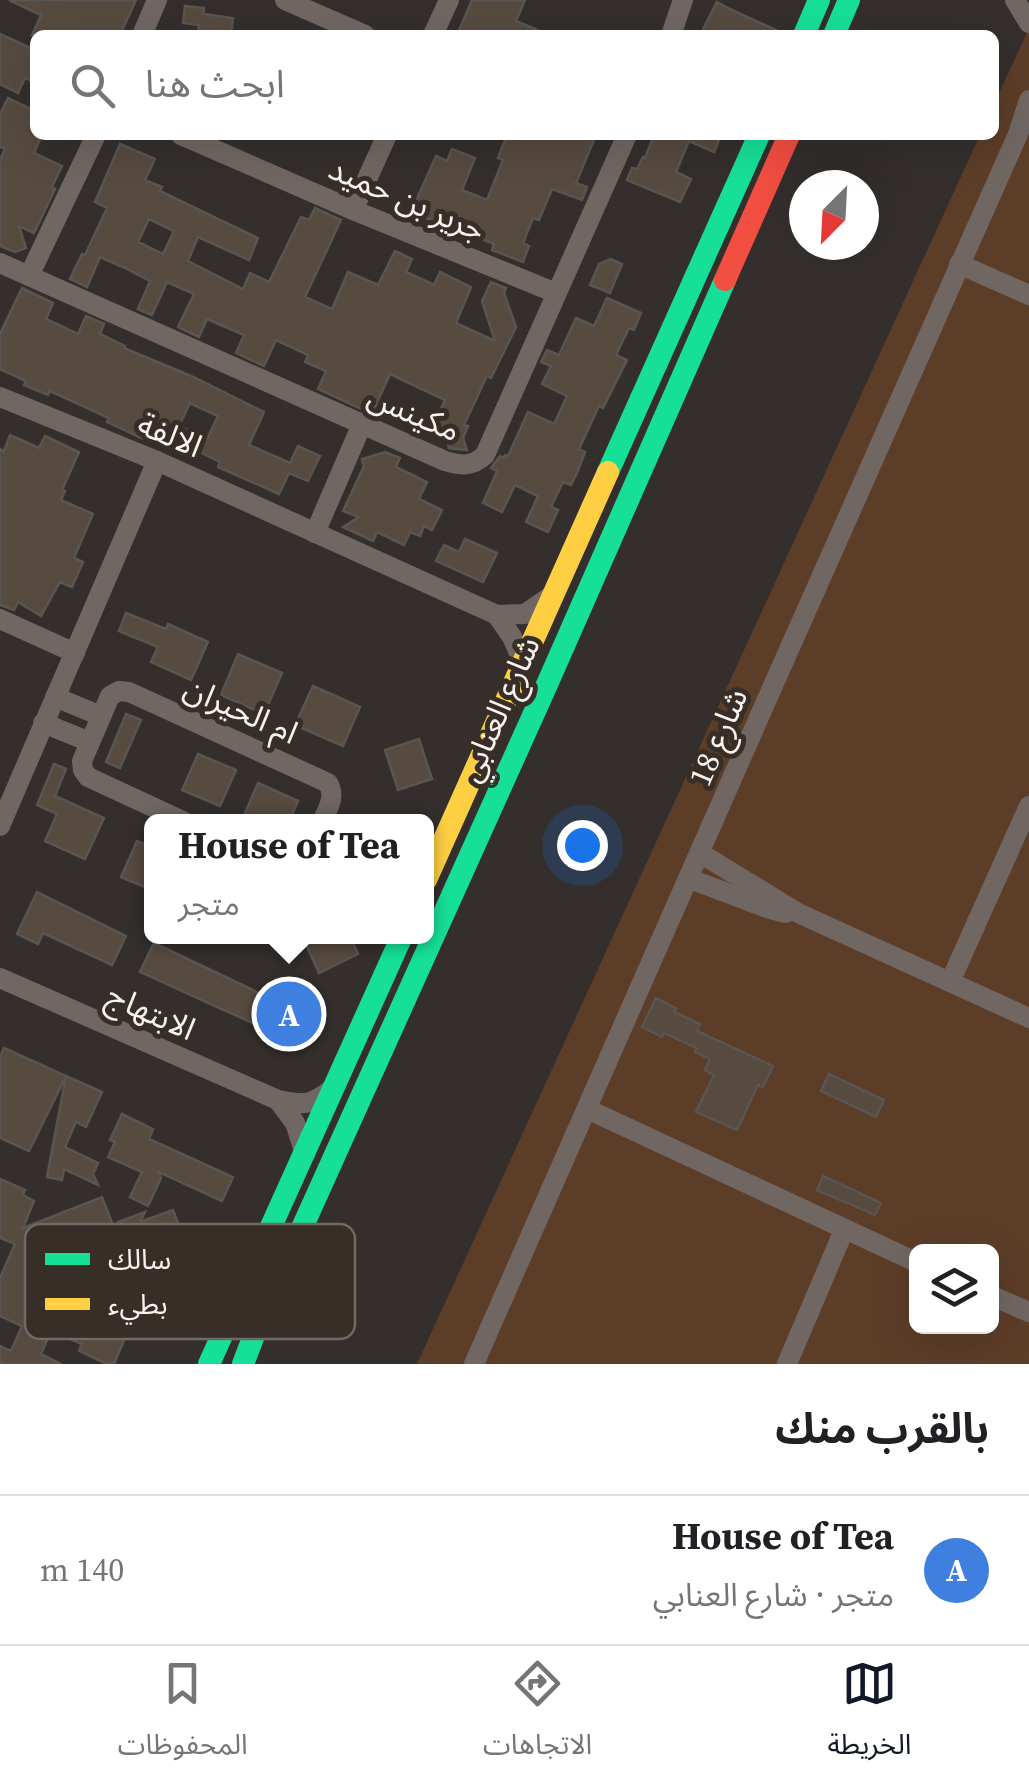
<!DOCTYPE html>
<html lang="ar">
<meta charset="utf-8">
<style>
:root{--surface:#fff;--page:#f6f6f6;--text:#202124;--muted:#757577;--line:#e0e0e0;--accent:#111827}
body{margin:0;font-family:"Source Serif 4","Noto Sans Arabic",serif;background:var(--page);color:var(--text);direction:rtl}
.controls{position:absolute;right:30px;bottom:30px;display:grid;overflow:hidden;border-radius:15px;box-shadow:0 10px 40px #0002}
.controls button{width:90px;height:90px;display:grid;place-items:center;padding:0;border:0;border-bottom:2px solid var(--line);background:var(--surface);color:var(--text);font:50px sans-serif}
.compass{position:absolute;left:789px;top:170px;width:90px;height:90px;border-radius:50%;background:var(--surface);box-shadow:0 10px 40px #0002;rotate:204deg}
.you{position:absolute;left:582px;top:845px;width:35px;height:35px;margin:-25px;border:8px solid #fff;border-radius:50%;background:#1a73e8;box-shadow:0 0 0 15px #1a73e833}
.badge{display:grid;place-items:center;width:65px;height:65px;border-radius:50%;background:var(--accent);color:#fff;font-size:32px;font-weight:700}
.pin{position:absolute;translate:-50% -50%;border:5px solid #fff;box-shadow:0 2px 10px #0006}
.popup{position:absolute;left:144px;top:814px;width:290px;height:130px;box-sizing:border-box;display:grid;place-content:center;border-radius:15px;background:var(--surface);filter:drop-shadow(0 2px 8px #0005);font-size:32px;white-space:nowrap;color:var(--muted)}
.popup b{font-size:38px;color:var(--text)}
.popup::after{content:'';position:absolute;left:50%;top:100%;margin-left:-20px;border:20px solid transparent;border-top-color:var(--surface)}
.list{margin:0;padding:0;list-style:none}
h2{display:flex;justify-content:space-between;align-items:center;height:130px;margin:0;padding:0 40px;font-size:42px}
h2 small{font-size:32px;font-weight:400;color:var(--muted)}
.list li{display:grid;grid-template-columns:65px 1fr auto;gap:30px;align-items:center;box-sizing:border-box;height:150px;padding:0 40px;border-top:2px solid var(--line)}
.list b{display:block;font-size:38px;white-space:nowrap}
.list p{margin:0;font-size:32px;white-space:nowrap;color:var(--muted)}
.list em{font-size:32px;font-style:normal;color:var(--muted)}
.icon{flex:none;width:55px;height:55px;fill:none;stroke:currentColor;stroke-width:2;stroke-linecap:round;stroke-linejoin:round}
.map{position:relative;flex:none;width:1029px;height:1364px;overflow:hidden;direction:ltr}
.search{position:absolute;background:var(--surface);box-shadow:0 10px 40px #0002;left:30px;right:30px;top:30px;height:110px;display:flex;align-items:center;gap:25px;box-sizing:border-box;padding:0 35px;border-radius:15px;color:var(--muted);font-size:38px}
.sheet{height:280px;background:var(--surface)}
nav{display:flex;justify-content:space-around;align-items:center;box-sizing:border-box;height:140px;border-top:2px solid var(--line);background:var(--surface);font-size:28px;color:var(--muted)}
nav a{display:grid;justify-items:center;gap:5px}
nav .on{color:var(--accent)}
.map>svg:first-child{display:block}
</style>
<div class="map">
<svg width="1029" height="1364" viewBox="0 0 1029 1364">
<rect width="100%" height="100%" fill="#342f2c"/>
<path fill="#5c3d28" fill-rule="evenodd" d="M1029,28V1364H417L980,135H994V104ZM916,1252H992V1326H916Z"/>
<g fill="#574a3f" stroke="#595552" stroke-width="2.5" fill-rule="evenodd">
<polygon points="9,0 136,0 120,35 32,35 41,15"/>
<polygon points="472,0 525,0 516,21 549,35 457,35"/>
<polygon points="717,2 732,10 787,35 700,35"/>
<polygon points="185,6 204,8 203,14 233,18 231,35 198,35 199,25 183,23"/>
<polygon points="0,34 35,50 35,83 25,78 18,93 0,84"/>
<polygon points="8,98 35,111 35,135 42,135 34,153 62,166 52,187 55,189 34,233 19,226 26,248 15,252 0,246 0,160 5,149 0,147 0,114"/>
<polygon points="507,135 596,135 576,183 587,187 582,200 552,189 539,220 533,218 523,243 529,246 523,262 492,250 494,244 467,233 470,226 447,216 443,225 411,212 436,156 447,161 452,149 475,158 462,190 487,200 503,160 498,158"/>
<polygon points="654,135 721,135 714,152 689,141 676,172 691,179 680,202 627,180 632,168 637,169 643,157 645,158"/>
<path d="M120,144L155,159L145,180L162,187L160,191L258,238L249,260L198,237L188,261L243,289L250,273L269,282L301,217L309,220L315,208L341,220L305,297L332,309L348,272L378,285L395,251L412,259L406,272L434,285L440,272L471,287L456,323L495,341L482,301L491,282L506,288L504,293L516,327L491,378L487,376L464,425L468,426L463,438L467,450L449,448L446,438L431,431L445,400L390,374L372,414L318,389L326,371L305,362L308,355L276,340L264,366L236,353L244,335L207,319L199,337L178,327L194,294L167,282L152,315L138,309L150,281L125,268L100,257L87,287L70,279L82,254L85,255L107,208L95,202ZM149,219L174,231L163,254L138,242Z"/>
<polygon points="610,259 622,264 610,293 590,285 599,264"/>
<path d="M22,288L53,303L46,319L78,334L86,316L104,324L100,334L125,346L124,348L191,376L264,412L249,445L290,463L298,446L320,456L308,481L289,473L279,494L218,467L220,462L173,439L172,441L159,435L157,440L148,436L146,440L107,422L109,418L50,391L48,395L24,385L26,381L0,369V334ZM190,403L218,416L207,439L179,426Z"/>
<polygon points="607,298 641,313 634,330 629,328 616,355 627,360 603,408 599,406 579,449 585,452 577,473 571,485 563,482 551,507 558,510 548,532 526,522 538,496 515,485 502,512 483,503 497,471 491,468 500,456 504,458 505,455 508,456 528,412 554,424 567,396 542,384 551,366 541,362 547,350 559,355 576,318 594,326"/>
<polygon points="10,435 39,448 45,436 79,452 62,490 65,491 61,500 93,514 74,558 83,562 72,587 60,582 41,616 18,602 14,610 0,605 0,449 4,451"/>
<polygon points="385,452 400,458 396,467 427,482 419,499 442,510 432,530 424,526 420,536 410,532 404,545 377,532 373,541 343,527 359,517 343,511 364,466 362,459"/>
<polygon points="465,539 497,553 483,582 436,561 444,545 459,552"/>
<polygon points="126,613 166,629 168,624 208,642 191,680 151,662 158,647 119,631"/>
<polygon points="238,654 282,673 264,714 221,695"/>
<polygon points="313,686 360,707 343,746 295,725"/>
<polygon points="126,714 141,720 120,768 106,762"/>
<polygon points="419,739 432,779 398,790 385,750"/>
<polygon points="198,754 236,770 220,806 182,790"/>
<polygon points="54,764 66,769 55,796 104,818 85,859 45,841 57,814 37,805"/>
<polygon points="258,783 298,801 289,822 251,822 243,818"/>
<polygon points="137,841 152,847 152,890 121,877"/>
<polygon points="37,892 126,936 112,965 43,933 38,944 17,934"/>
<polygon points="302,936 350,936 358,954 319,973"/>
<polygon points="154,943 297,1011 282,1043 256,1031 259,1026 140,972"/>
<polygon points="656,998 676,1008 674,1012 700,1024 697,1031 773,1066 763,1087 758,1085 737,1130 696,1112 714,1075 705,1070 710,1059 695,1052 697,1048 664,1033 662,1037 642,1027"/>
<polygon points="4,1048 66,1076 29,1151 0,1138 0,1057"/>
<polygon points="829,1074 884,1100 876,1117 821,1091"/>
<polygon points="66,1076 102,1092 86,1127 76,1122 65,1147 98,1163 93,1174 98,1185 64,1169 62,1180 47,1177"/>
<polygon points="122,1114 153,1129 149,1139 233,1177 222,1201 159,1172 161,1178 148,1206 130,1197 142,1172 108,1157 115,1142 110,1140"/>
<polygon points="823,1176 881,1203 875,1215 817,1190"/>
<polygon points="0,1179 25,1190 23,1195 34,1201 23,1228 102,1197 115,1230 118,1222 145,1212 140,1222 173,1210 191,1257 104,1288 154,1311 164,1290 183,1299 167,1332 134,1317 114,1364 107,1364 79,1351 82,1344 51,1331 41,1354 61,1364 0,1364 0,1346 11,1351 22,1326 0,1316 0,1278 15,1244 0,1238"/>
<polygon points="214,1235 228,1241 206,1294 191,1287"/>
</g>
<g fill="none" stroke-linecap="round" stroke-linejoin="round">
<g stroke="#706762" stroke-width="20">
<polyline points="285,0 365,35"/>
<polyline points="1015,0 1029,23"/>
<polyline points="142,35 157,0"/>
<polyline points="433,35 449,0"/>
<polyline points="671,35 683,0"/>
<polyline points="181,135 353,210 556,293"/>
<polyline points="353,210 387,135"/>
<path d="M0,263L445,461C461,466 472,467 485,455L627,135"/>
<polyline points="959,264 1029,295"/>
<polyline points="29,276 96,135"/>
<polyline points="0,397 157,461 497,615 525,614 551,596"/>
<polyline points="315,533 362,424"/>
<polyline points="497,615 512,637 523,662"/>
<polyline points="0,619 75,653"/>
<polyline points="55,697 101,716"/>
<polyline points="43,723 90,742"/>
<path d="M185,822L88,777L83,770L82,761L110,696L119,691L129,692L328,783C336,797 328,808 322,822"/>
<polyline points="0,826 157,461"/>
<polyline points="700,853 798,913 1029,1018"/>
<polyline points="690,879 770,909 786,913"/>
<path d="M0,978L278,1100C305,1105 310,1106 332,1089"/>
<polyline points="950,982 1029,806"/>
<polyline points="278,1100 295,1123 305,1154"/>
<polyline points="587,1109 916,1262"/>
<polyline points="992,1296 1029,1312"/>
<path d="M474,1364C656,954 834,543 1018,134L1029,100"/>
<polyline points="787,1364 844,1230"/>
</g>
<g stroke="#16e098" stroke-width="22">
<polyline points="804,35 819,0"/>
<polyline points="834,35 849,0"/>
<polyline points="608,472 759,135"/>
<polyline points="209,1364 402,936"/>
<polyline points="243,1364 256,1330 545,689 725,280"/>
</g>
<polyline stroke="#ffcf43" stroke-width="22" points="426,880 608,472"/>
<polyline stroke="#f24e42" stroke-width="22" points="725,280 789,135"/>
</g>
<g text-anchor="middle" stroke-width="10" stroke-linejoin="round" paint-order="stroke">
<g font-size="32" fill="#f9f2ee" stroke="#382e28">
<text transform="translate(407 199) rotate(23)" y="11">جرير بن حميد</text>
<text transform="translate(414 413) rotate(23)" y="11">مكينس</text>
<text transform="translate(170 435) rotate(23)" y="11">الالفة</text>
<text transform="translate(499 709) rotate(-66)" y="11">شارع العنابي</text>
<text transform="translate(241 710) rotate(24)" y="11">ام الحيران</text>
<text transform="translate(718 737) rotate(-67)" y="11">شارع 18</text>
<text transform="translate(151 1012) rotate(24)" y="11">الابتهاج</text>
</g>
</g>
<rect x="25" y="1224" width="330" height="115" rx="15" fill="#382e28" stroke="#726963" stroke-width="2.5"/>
<rect x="45" y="1253" width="45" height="12" fill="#16e098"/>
<rect x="45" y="1298" width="45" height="12" fill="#ffcf43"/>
<g font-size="28" fill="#f9f2ee">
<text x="108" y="1269">سالك</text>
<text x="108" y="1314">بطيء</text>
</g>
</svg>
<div class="controls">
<button><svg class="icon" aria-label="layers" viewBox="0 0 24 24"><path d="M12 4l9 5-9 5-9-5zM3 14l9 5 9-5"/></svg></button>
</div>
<svg class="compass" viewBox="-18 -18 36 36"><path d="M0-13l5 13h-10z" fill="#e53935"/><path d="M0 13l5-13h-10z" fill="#757577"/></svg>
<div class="you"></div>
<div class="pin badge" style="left:289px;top:1014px;background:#3f7fe0">A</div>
<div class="popup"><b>House of Tea</b>متجر</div>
<div class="search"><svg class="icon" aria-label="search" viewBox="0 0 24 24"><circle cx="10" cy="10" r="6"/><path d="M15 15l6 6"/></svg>ابحث هنا</div>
</div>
<section class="sheet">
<h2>بالقرب منك<small></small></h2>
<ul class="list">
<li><span class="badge" style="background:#3f7fe0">A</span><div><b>House of Tea</b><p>متجر · شارع العنابي</p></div><em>140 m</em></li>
</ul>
</section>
<nav>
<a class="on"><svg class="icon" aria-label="map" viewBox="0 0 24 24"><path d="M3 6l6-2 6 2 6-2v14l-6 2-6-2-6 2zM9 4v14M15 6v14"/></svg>الخريطة</a>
<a><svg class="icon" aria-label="directions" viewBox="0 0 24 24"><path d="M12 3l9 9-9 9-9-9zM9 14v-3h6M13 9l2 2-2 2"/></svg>الاتجاهات</a>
<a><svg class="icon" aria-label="saved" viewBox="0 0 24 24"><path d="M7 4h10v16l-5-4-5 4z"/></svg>المحفوظات</a>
</nav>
